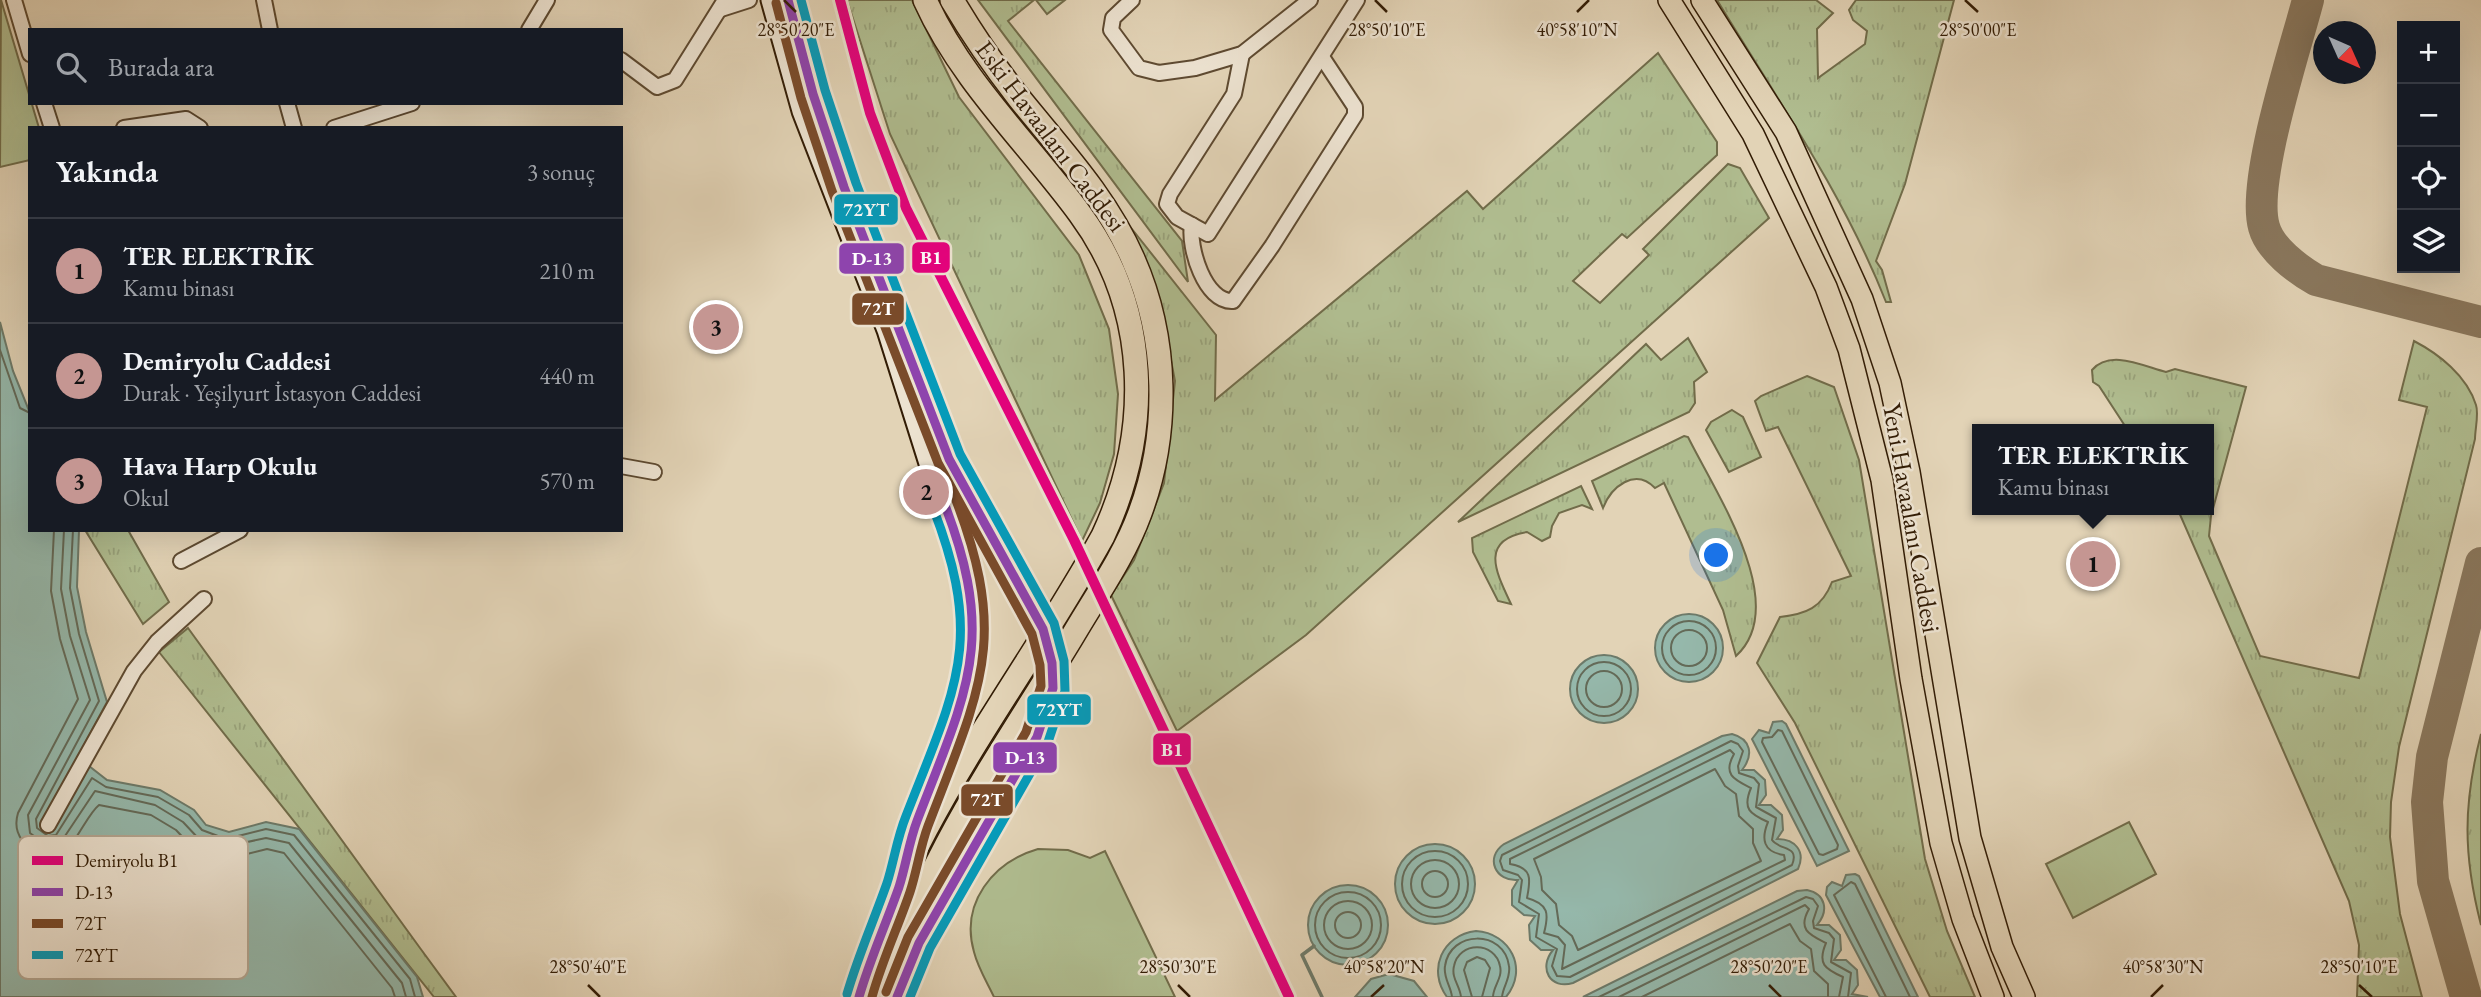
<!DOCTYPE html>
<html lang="tr">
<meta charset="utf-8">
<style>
:root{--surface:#171b24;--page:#242831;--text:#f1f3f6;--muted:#9ea1a6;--line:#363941;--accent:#c59692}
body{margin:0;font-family:"EB Garamond",serif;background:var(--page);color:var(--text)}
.controls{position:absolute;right:21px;top:21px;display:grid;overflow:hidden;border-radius:0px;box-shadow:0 7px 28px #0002}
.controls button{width:63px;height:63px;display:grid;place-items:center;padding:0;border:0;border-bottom:2px solid var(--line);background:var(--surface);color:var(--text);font:35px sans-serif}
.compass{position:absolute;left:2313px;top:21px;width:63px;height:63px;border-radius:50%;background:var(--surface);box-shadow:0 7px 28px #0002;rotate:135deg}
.you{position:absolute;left:1717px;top:556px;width:24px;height:24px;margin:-18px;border:5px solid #fff;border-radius:50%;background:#1a73e8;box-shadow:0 0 0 10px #1a73e833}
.badge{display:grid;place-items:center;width:46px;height:46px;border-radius:50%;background:var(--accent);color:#111;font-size:23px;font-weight:700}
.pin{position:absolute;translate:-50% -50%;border:4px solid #fff;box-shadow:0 2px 7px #0006}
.popup{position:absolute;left:1972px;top:424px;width:242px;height:91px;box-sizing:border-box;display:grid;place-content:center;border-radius:0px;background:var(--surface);filter:drop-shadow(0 2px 5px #0005);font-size:23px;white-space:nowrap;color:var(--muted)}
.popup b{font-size:26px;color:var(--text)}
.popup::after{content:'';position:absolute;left:50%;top:100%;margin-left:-14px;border:14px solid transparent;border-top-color:var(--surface)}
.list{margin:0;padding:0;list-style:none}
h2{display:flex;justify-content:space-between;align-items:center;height:91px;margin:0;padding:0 28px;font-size:30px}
h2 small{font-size:23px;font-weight:400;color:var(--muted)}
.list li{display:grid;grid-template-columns:46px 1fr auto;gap:21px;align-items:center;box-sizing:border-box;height:105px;padding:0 28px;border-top:2px solid var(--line)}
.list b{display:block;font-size:26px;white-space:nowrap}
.list p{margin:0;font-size:23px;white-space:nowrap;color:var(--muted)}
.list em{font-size:23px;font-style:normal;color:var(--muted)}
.icon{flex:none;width:38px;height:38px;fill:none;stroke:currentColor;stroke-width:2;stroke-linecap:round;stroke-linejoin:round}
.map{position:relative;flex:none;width:2481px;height:997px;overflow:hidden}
.search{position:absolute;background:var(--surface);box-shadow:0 7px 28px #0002;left:28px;top:28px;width:595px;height:77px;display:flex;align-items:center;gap:18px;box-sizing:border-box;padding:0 24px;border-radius:0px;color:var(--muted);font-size:26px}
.panel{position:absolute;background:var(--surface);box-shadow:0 7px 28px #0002;left:28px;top:126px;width:595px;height:406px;border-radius:0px}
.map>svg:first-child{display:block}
</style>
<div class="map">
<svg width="2481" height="997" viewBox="0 0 2481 997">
<defs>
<pattern id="grass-tufts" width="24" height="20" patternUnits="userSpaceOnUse" patternTransform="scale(1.75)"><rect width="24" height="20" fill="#b0bd90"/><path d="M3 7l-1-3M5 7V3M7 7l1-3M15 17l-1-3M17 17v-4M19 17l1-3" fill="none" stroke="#98a27b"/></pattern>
</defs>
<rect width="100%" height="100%" fill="#e2d3b6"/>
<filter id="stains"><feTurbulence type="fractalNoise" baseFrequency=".00286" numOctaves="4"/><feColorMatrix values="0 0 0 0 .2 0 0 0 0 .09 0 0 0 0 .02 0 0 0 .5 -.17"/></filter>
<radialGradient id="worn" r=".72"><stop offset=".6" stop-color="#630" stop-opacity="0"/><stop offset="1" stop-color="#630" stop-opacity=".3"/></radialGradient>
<g fill="url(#grass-tufts)" stroke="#716c4a" stroke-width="2">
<polygon points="847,0 912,0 959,97 1079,255 1109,329 1118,394 1114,454 1100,503 1082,541 890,134"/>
<polygon points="978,0 1034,0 1008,21 1182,241 1188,282"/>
<polygon points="1036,0 1065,0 1047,14"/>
<path d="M1717,0H1816L1833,13L1817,29L1818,78L1865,44L1867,31L1853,20L1849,10L1856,0H1954L1905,184L1876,261L1882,270L1891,302H1886C1843,193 1777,99 1717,0Z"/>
<polygon points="1658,53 1717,142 1717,155 1627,238 1622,234 1573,281 1600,303 1649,255 1643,249 1728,164 1740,168 1769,218 1306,635 1177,731 1111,595 1134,560 1164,483 1175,381 1161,308 1124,219 1216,335 1215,400 1467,191 1483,209"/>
<polygon points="1688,338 1707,372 1694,382 1695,403 1689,412 1458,522 1646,344 1661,360"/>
<path d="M2414,341C2439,354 2467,376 2476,405C2479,414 2475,429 2475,439L2399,747L2391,802L2390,837L2400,914L2422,997H2357L2359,945L2349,901L2178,510H2208V429H2127L2099,386L2093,382L2092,370C2110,349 2143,366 2166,372L2175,369L2246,387L2211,516L2209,536L2260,656L2359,678L2427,407L2399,400Z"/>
<path d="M1807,376L1834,387L1859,460L1925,859L1947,931L1975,997H1930L1795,723L1757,663L1780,617C1806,614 1822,608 1832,582L1851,576L1778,427L1766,431L1755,401L1761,396Z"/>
<polygon points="1732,410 1743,417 1761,457 1729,472 1706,430 1711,422"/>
<path d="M1684,436L1688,437C1715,492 1792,605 1736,656L1723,610L1664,483L1655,488C1635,467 1611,487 1603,508L1592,481Z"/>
<path d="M1581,486L1592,509L1582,505L1559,513L1552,526L1550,537L1542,541L1527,532C1478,540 1497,574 1511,604L1498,601L1473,552L1472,538Z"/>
<polygon points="85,530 128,530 169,602 143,624"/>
<polygon points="188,628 420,948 456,997 434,997 159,652"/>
<path d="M2481,734V925C2463,855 2463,804 2481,734Z"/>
</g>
<g fill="#b0bd90" stroke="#716c4a" stroke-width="2">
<polygon points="1,0 39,128 30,128 30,160 0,167"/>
<polygon points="2129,822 2156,874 2073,918 2046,864"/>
<path d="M1038,849L1068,850L1090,858L1105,851L1175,997H994C987,982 978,968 974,952C960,903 993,862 1038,849Z"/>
</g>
<g fill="#95b8ab" stroke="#6d7a69" stroke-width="2">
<polygon points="0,322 13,371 30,413 30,530 79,530 77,587 86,632 107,702 42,823 51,830 89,766 107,780 160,790 194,810 206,825 229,832 266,822 299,829 417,977 423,997 0,997"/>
<circle cx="1689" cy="648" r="34"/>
<circle cx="1604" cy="689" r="34"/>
<polygon points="1782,721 1786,724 1849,851 1817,866 1752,739 1759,730 1769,733 1773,722"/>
<path d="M1732,734C1751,739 1754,755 1742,770H1754L1765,780L1766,795L1759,805H1771L1782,815L1783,830L1777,839C1795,839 1806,851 1798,869L1573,983C1550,990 1538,968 1553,950H1541L1530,940L1529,925L1535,916L1524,915L1512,905V890L1518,880C1496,882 1484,858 1504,844L1722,736Z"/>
<circle cx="1435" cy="884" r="40"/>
<polygon points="1855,874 1859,876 1918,997 1880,997 1826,895 1827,887 1832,882 1842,886 1846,875"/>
<circle cx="1348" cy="925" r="40"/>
<path d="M1807,890C1826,894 1829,911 1817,925H1829L1840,935L1841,950L1834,960H1846L1857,970L1858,985L1852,994L1868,997H1583L1797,891Z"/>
<path d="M1476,931C1510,933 1529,969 1506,997H1447C1427,970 1442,935 1476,931Z"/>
<polygon points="1389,974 1414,981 1427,997 1355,997 1371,979"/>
</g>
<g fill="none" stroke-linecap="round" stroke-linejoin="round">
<g stroke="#646a58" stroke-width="2">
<polyline points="0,350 20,408 30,413"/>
<path d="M54,530L51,591L60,639L78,699L18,813C15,823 16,832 22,840C63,891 79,821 99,805L151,815L176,830L192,847L221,857H235L267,849L284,853L392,988L395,997"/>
<polyline points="64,530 61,589 70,636 90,700 28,815 30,833 46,845 61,842 95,791 155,805 183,822 198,838 224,847 266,838 289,843 402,983 406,997"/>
<polyline points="73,530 70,588 79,634 99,701 36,819 37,828 48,836 56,835 92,778 106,787 158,797 189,815 202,830 226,839 266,829 294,835 410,979 415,997"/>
<circle cx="1689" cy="648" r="27"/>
<circle cx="1689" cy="648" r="18"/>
<circle cx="1604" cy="689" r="27"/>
<circle cx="1604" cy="689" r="18"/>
<polygon points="1778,730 1782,731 1838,845 1837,849 1823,855 1819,854 1762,742 1763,738 1772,737"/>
<path d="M1731,741L1738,744L1743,751L1738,766L1739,773L1754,778L1759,784L1756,807L1776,818L1772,840C1780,851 1800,845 1792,865L1570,977L1557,976L1552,966L1557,949L1536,937L1539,914L1519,902L1522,880L1518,875L1503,870L1500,861L1502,855Z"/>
<path d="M1730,750L1734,754C1722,775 1735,780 1751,788C1742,809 1750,814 1768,822C1761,839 1763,852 1784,855L1785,860L1562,969L1565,945L1558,937L1544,933C1549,914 1549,904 1527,898C1530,881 1534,868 1510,864V859Z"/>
<polygon points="1715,769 1725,786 1736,794 1739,816 1753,829 1753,843 1761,861 1578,950 1572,936 1559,925 1556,904 1542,890 1541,877 1534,859"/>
<circle cx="1435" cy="884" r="33"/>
<circle cx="1435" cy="884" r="24"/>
<circle cx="1435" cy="884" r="13"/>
<circle cx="1348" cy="925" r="33"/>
<circle cx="1348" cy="925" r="24"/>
<circle cx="1348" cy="925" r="13"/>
<path d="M1452,997C1451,986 1443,978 1445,966C1450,930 1504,929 1509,966C1511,978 1503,986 1502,997"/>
<path d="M1461,997C1460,986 1451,978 1454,966C1459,941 1495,941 1500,966C1503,978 1493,986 1493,997"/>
<polyline points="1472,997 1464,970 1467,962 1477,957 1485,960 1490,968 1482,997"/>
<polyline points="1599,997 1806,897 1813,899 1818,906 1813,921 1814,928 1829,933 1834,939 1831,962 1851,973 1848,997"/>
<path d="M1619,997L1805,905L1809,909C1797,930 1810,935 1826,943C1817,964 1825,969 1843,977L1839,997"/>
<polyline points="1642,997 1790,924 1800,941 1811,949 1814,971 1828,984 1828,997"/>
<polyline points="1886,997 1834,895 1851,882 1855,884 1910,997"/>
</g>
<polyline stroke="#6d7a69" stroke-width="3.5" points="1314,946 1302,955 1322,997"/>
<g stroke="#8a785e" stroke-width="32">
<path d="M2308,0C2295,50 2251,182 2264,227C2270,249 2297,269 2316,280L2481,322"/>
<polyline points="2466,997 2433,881 2427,802 2432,757 2481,563"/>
</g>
<g stroke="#5e4a31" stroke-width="18">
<g id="minor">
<polyline points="14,0 30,54"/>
<polyline points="264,0 270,30"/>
<polyline points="1132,0 1113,18 1111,30 1139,68 1159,73 1195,68 1242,54 1310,0"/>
<polyline points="721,9 749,0"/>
<polyline points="529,30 547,0"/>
<polyline points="1242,54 1234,94 1170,194 1167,204 1177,217 1208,234 1357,0"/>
<polyline points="621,60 657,87 675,80 725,0"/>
<polyline points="44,103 52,128"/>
<polyline points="287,103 294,128"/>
<polyline points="124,128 186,119 200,128"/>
<polyline points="334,128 412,103"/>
<path d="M1192,225C1188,247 1205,303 1233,301L1272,246L1355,115V107L1322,57"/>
<polyline points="621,466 654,472"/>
<polyline points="181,561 240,530"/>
<polyline points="48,825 134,671 157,642 204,599"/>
</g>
</g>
<g stroke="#321c05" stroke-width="23">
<g id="secondary">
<polyline points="771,0 802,111 887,330 932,473 961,548 969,583 974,632 970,670 959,722 909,847"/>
<polyline points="788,0 813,94 848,200"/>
<polyline points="896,322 949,459 1034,613"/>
<polyline points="897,997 919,943 969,856"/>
</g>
</g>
<g stroke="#321c05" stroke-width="24">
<g id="primary">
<polyline points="1669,0 1753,134 1826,287 1849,349 1882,480 1911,679 1941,843 1963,919 1993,997"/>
<polyline points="1702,0 1786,132 1862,299 1890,383 1909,472 1970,838 2002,947 2024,997"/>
</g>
</g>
<g stroke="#321c05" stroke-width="26">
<g id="trunk">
<path d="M859,997C902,826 1020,687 1103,536C1152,431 1150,309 1080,214C1028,143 962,82 925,0"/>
<path d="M886,997C919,865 1003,751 1072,637C1096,596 1124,557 1140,513C1170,432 1168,338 1133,259C1106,197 1061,150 1019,98C994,66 972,34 952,0"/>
</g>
</g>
<use href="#minor" stroke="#ece2d0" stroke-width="14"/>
<use href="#secondary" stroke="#ece2d0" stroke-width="19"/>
<use href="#primary" stroke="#e2d3b6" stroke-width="21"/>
<use href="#trunk" stroke="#e2d3b6" stroke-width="23"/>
<g stroke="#321c05" stroke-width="23" stroke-linecap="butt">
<path id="secondary-bridge" d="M969,856C984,829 999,802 1015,775C1048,718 1069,676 1034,613"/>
</g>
<use href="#secondary-bridge" stroke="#ece2d0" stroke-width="19"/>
<g stroke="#ece2d0" stroke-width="14">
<g id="bus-1">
<polyline points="788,0 813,94 844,187 949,459 1043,629 1052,663 1053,688 1037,737 919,943 897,997"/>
<path d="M859,997C870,959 886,924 899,887C906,865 909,842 917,821C969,686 998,638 941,495"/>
</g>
</g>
<g stroke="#ece2d0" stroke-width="14">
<g id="bus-2">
<polyline points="776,3 801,98 832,191 938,463 1032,634 1040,665 1041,686 1026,732 908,937 886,992"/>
<path d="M872,997C882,961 898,927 910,892C917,871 920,847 928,826C981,687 1011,638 952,490"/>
</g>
</g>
<g stroke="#ece2d0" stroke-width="14">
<g id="bus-3">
<polyline points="801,0 825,90 856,183 960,454 1054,623 1064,661 1065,691 1048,742 930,948 910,997"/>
<path d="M847,994C858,956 874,920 887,883C894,861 897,838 906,816C957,685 986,640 930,500"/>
</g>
</g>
<use href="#bus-1" stroke="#8e44ad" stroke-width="9"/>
<use href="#bus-2" stroke="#7a4b2a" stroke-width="9"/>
<use href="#bus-3" stroke="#059bba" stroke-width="9"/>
<g stroke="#ece2d0" stroke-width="16">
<polyline id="rail-1" points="840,0 870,113 906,208 1074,540 1289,997"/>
</g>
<use href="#rail-1" stroke="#e5007d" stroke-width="10"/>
</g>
<path fill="none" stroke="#321c05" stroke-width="2.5" d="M784,0L796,12M1375,0L1387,12M1965,0L1978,12M1577,12L1589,0M588,985L600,997M1178,985L1190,997M1769,985L1781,997M2359,985L2372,997M1371,997L1384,985M2151,997L2163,985"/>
<g text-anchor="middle" stroke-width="5" stroke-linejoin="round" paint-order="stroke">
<g font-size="26" fill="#321c05" stroke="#ece2d0">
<text transform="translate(1051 136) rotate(53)" y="9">Eski Havaalanı Caddesi</text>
<text transform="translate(1912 518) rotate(80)" y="9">Yeni Havaalanı Caddesi</text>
</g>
</g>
<rect x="18" y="836" width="230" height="143" rx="10" fill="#ece2d0" stroke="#b4a793" stroke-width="2"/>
<rect x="32" y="856" width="31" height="9" fill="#e5007d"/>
<rect x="32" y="888" width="31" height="8" fill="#8e44ad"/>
<rect x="32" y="919" width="31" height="9" fill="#7a4b2a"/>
<rect x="32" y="951" width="31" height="8" fill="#059bba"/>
<g font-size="19" fill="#321c05">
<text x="75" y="867">Demiryolu B1</text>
<text x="75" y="899">D-13</text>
<text x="75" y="930">72T</text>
<text x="75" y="962">72YT</text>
</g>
<g font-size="18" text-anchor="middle" fill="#321c05" stroke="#ece2d0" stroke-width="5" stroke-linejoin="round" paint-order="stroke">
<text x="796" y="36">28°50'20"E</text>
<text x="1387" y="36">28°50'10"E</text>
<text x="1577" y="36">40°58'10"N</text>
<text x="1978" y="36">28°50'00"E</text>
<text x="1384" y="973">40°58'20"N</text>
<text x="588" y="973">28°50'40"E</text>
<text x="1178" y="973">28°50'30"E</text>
<text x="1769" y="973">28°50'20"E</text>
<text x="2163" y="973">40°58'30"N</text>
<text x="2359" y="973">28°50'10"E</text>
</g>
<g stroke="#ece2d0" stroke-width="2.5">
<rect x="833" y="193" width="66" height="33" rx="7" fill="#059bba"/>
<rect x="911" y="241" width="40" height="33" rx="7" fill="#e5007d"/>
<rect x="838" y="242" width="67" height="33" rx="7" fill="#8e44ad"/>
<rect x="851" y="292" width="54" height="34" rx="7" fill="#7a4b2a"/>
<rect x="1026" y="693" width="66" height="33" rx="7" fill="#059bba"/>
<rect x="1152" y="732" width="40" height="34" rx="7" fill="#e5007d"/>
<rect x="992" y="741" width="66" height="33" rx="7" fill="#8e44ad"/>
<rect x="960" y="783" width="54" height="34" rx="7" fill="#7a4b2a"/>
</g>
<g font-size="19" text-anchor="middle" font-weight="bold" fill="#fff">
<text x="866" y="216">72YT</text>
<text x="931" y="264">B1</text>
<text x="872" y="265">D-13</text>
<text x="878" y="315">72T</text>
<text x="1059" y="716">72YT</text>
<text x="1172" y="756">B1</text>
<text x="1025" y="764">D-13</text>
<text x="987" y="806">72T</text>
</g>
<rect width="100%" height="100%" filter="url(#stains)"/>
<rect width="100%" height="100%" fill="url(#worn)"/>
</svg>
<div class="controls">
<button>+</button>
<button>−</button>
<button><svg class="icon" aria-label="locate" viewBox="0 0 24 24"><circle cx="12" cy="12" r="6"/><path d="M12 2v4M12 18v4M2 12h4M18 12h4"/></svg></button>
<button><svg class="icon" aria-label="layers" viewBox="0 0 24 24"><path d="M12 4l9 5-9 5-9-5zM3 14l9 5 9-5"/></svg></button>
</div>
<svg class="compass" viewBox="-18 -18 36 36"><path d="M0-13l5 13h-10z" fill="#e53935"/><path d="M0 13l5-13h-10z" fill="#9ea1a6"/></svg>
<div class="you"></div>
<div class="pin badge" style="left:2093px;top:564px">1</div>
<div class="popup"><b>TER ELEKTRİK</b>Kamu binası</div>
<div class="pin badge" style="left:926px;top:492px">2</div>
<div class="pin badge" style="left:716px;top:327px">3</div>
<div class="search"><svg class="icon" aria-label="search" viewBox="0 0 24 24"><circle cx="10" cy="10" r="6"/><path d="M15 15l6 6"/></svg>Burada ara</div>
<section class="panel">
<h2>Yakında<small>3 sonuç</small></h2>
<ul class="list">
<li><span class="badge">1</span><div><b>TER ELEKTRİK</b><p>Kamu binası</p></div><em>210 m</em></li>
<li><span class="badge">2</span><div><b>Demiryolu Caddesi</b><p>Durak · Yeşilyurt İstasyon Caddesi</p></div><em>440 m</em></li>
<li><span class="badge">3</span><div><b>Hava Harp Okulu</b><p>Okul</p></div><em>570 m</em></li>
</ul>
</section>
</div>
